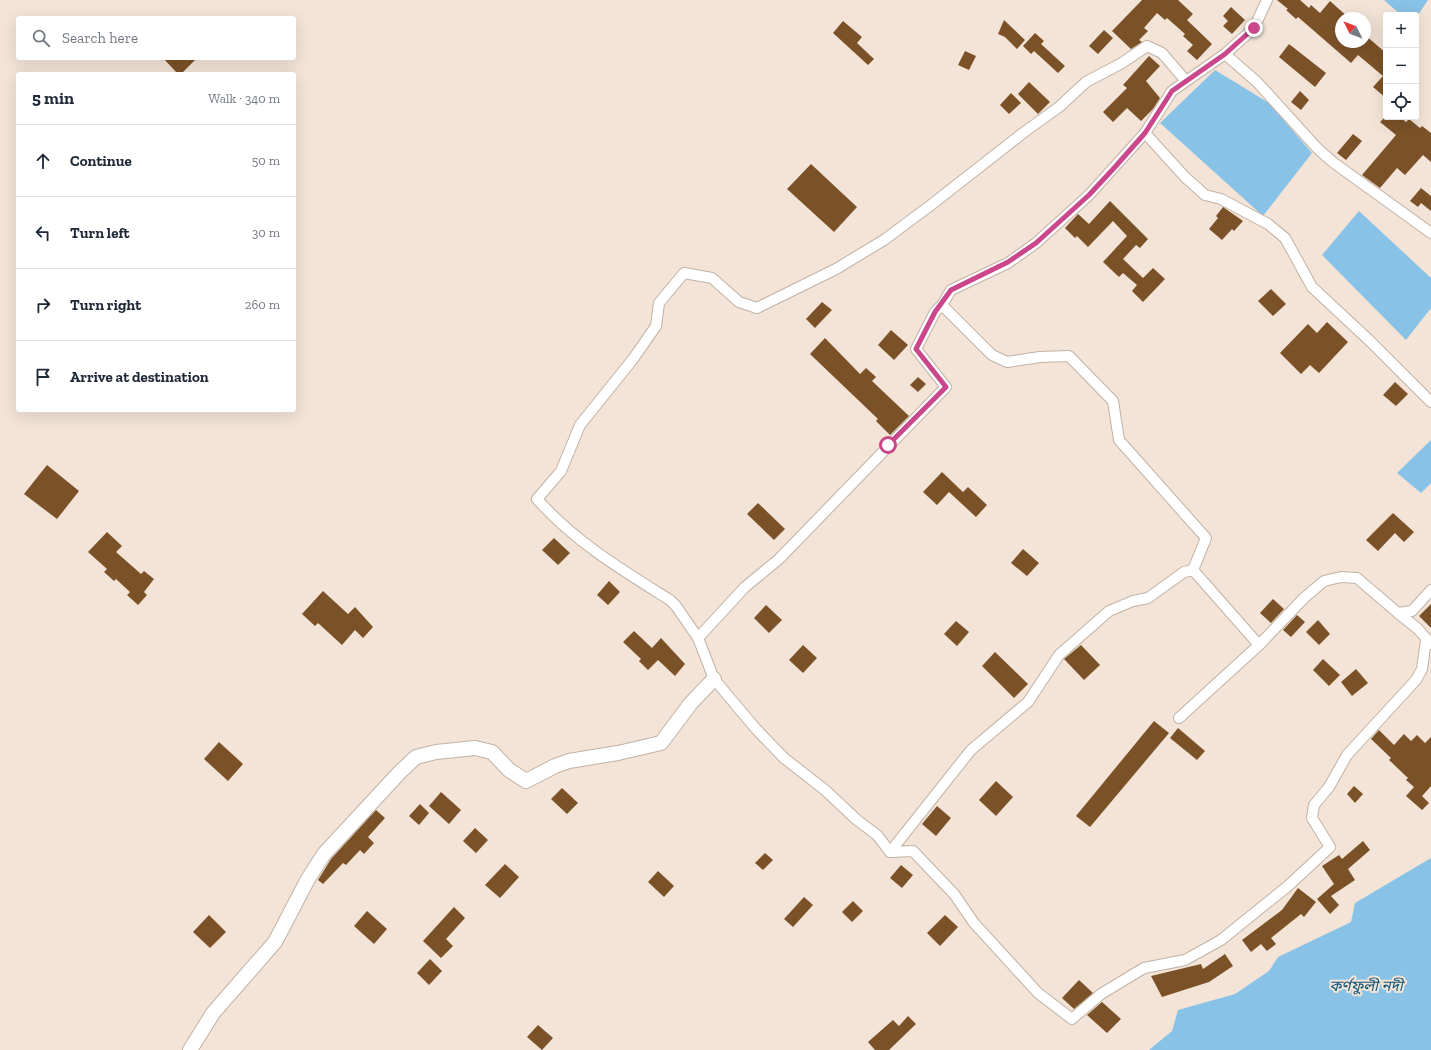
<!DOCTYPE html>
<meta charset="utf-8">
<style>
:root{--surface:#fff;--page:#f2f2f3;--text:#1f2937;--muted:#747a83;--line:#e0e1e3}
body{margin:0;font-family:"Zilla Slab","Noto Sans Bengali",serif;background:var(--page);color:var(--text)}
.controls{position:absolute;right:12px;top:12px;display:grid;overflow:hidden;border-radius:4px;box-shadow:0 4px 16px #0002}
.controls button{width:36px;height:36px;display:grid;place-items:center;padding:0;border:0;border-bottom:1px solid var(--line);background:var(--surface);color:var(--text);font:20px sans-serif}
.compass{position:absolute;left:1335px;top:12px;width:36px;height:36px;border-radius:50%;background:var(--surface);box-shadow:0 4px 16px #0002;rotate:312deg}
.stop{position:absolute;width:12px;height:12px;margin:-9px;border:3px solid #ca478c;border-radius:50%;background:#fff}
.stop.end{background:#ca478c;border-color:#fff;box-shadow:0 1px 4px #0008}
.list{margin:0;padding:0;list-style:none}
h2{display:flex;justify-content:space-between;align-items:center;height:52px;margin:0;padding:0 16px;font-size:17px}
h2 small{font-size:13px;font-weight:400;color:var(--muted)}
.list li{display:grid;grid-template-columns:26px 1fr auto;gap:12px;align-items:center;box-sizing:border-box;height:72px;padding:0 16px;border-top:1px solid var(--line)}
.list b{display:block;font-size:15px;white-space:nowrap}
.list em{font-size:13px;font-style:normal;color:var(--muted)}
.icon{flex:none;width:22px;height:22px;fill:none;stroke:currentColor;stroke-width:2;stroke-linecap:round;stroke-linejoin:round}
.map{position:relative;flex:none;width:1431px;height:1050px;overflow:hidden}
.search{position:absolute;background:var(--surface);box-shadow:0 4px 16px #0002;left:16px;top:16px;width:280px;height:44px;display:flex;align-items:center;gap:10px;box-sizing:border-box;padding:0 14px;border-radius:4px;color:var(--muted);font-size:15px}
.panel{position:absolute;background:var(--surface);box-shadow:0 4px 16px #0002;left:16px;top:72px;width:280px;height:340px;border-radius:4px}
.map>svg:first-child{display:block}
</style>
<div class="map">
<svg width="1431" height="1050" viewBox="0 0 1431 1050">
<rect width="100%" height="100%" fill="#f3e4d7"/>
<g fill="#89c2e7">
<polygon points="1384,0 1428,0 1416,18 1416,15 1401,15"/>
<polygon points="1215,70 1269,103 1312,153 1263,216 1160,123"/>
<polygon points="1359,211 1431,278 1431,308 1406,340 1322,255"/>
<polygon points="1431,440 1431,483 1421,493 1397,473"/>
<polygon points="1431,858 1431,1050 1149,1050 1172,1031 1178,1010 1235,994 1269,971 1278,957 1351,922 1355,903"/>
</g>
<g fill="#7b5228">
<polygon points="1142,0 1178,0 1193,14 1187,20 1212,44 1197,60 1187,51 1193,45 1183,36 1185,34 1167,18 1165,20 1157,13 1144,28 1148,31 1139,40 1142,42 1131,49 1112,31"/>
<polygon points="1277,0 1300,0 1309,8 1311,5 1320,13 1330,1 1349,18 1341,18 1341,42 1365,42 1365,35 1386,53 1386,98 1373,87 1383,76 1358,55 1351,63 1298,17 1296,19 1286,10 1288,9"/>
<polygon points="1231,7 1245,20 1232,34 1223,26 1228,21 1223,16"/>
<polygon points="1004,20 1025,40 1017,49 1005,37 998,34"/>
<polygon points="843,21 862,37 857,43 874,59 868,65 833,33"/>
<polygon points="1104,30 1113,38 1098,54 1089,46"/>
<polygon points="1035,33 1044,41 1041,44 1065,66 1058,73 1034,51 1031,54 1023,46"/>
<polygon points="1289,44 1326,73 1315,87 1279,57"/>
<polygon points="965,51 976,56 969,70 958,65"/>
<polygon points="1149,56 1160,66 1146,81 1160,98 1153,109 1141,121 1127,108 1113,122 1103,112 1127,88 1123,85"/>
<polygon points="163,58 197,58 181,74 178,74"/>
<polygon points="1029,82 1050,102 1038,114 1018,94"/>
<polygon points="1300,91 1309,100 1301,110 1291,102"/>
<polygon points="1011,93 1021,103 1009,114 1000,105"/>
<polygon points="1385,117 1400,117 1406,122 1409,119 1420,128 1422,126 1431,133 1431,162 1423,155 1405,175 1397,168 1380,188 1362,175 1396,135 1380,122"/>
<polygon points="1353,134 1362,141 1346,160 1337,153"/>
<polygon points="811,164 857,207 834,232 787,189"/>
<polygon points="1421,188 1431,196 1431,211 1421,203 1418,207 1410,201"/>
<polygon points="1110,201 1148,239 1140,248 1136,245 1123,259 1143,278 1153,268 1165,279 1143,302 1132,291 1137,285 1123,273 1119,277 1103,262 1127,236 1113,221 1088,247 1077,236 1075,238 1065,228 1078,214 1089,224"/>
<polygon points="1223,207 1243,221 1234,231 1232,229 1222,240 1209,229 1218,218 1216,216"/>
<polygon points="1271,289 1286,304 1273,316 1258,301"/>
<polygon points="822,302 832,310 815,328 806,319"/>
<polygon points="1327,322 1348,342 1319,373 1310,365 1301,374 1280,353 1308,324 1317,333"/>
<polygon points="891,330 908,345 894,360 878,345"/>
<polygon points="825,338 860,374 866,368 876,377 872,381 909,416 890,435 876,421 878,419 810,354"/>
<polygon points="918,377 926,384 918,392 910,385"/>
<polygon points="1395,382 1408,394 1396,406 1383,395"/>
<polygon points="47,465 79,491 57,519 24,494"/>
<polygon points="942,472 963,492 968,487 987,505 976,517 949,492 937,505 923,492"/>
<polygon points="758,503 785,529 774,540 747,514"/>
<polygon points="1393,513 1414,532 1404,542 1395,533 1378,551 1366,540"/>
<polygon points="107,532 122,546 116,552 141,574 144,571 154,579 144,592 147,595 138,605 127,595 130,592 116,579 114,581 104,572 107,569 88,552"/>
<polygon points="554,538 570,553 558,565 542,550"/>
<polygon points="1023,549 1039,563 1027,576 1011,563"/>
<polygon points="609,581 620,592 608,605 597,595"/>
<polygon points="323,591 348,614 355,607 373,627 363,638 355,630 342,645 318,623 315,626 302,614"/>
<polygon points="1273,599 1284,609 1271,623 1260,613"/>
<polygon points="1431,604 1431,628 1419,616"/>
<polygon points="766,605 782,620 769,633 754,618"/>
<polygon points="1297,615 1305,622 1291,637 1283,630"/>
<polygon points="1318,620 1330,634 1319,645 1306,632"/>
<polygon points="956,621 969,632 957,646 944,634"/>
<polygon points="634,631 652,648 661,638 685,664 675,676 658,660 648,670 639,661 641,659 623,642"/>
<polygon points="803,645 817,658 803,673 789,660"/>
<polygon points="1081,645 1100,665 1084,680 1064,659"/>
<polygon points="995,652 1028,684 1014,698 982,666"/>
<polygon points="1323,659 1340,675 1329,686 1313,670"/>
<polygon points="1356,669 1368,683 1352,696 1341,682"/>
<polygon points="1154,721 1169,733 1090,827 1076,816"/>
<polygon points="1178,728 1205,751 1197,760 1170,738"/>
<polygon points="1379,730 1394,745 1404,734 1411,741 1417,735 1425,743 1431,737 1431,786 1422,796 1429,803 1422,810 1406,796 1414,787 1406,780 1408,778 1389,760 1391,758 1371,739"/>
<polygon points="219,742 243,764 228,781 204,759"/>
<polygon points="996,781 1013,797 996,816 979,800"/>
<polygon points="1354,786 1363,794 1355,803 1347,794"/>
<polygon points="562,788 578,803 567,814 551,799"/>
<polygon points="441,792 461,810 449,824 429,806"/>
<polygon points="420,804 429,813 419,825 409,816"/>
<polygon points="937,806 951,818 936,836 922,824"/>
<polygon points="376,810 385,818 368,837 374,843 364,854 360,850 346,865 343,863 323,884 318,880 331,859"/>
<polygon points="475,828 488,840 476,853 463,841"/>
<polygon points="1363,841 1370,850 1348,869 1355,880 1331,896 1339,905 1330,914 1317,899 1334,884 1322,866 1339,855 1342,859"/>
<polygon points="765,853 773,860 763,870 755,863"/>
<polygon points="505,864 519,877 500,898 485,885"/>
<polygon points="901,865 913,875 902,888 890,878"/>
<polygon points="658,871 674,886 664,897 648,882"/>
<polygon points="1298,888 1316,902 1304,917 1301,914 1271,938 1276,944 1267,951 1261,944 1251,952 1242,940 1282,910"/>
<polygon points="804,897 813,905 793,927 784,919"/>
<polygon points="853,901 863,911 852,922 842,912"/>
<polygon points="454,907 465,918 446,939 453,946 441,958 423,941"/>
<polygon points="367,911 387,929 374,944 354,926"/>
<polygon points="209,915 226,932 210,948 193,932"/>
<polygon points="945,915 958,927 940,946 927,933"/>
<polygon points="1225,954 1233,966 1209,982 1162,997 1151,976 1201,964 1203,969"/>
<polygon points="430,959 442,971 429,985 417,973"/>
<polygon points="1079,980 1093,993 1074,1009 1062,998"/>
<polygon points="1102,1002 1121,1019 1107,1033 1087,1015"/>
<polygon points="908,1016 916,1024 889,1050 875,1050 868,1042 893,1020 899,1026"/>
<polygon points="538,1025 553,1038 542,1050 527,1037"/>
</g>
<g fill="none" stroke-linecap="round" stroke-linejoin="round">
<g stroke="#c0b2a5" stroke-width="12">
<g id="street">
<polyline points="1225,54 1257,82 1318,149 1334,163 1431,233"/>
<path d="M1186,81L1162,53L1147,46L1122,63L1086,82L1059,107L1023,133L931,205L884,240L836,269L757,308L739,302L712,278L684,273L659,303L656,326L633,359L580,425L561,471L537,499C575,542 622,570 670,600L676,606L698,638L714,679L756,729L784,758L825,790L857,820L877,835L890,852L971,750L1028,702L1059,655L1109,611L1133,601L1148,598L1184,572L1193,570"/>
<polyline points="1145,133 1185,177 1205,195 1221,199 1268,224 1285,238 1312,287 1371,342 1431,402"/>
<polyline points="1398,613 1418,629 1431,644"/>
<polyline points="698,638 745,587 779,559 946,387 916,349 935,312 942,305"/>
<polyline points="1259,645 1304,598 1324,581 1341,577 1357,578 1398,613 1412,611 1431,590"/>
<polyline points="1179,718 1259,645 1193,570 1206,538 1119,440 1113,401 1069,356 1040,357 1007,362 992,355 942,305 951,290 1008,263 1036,243 1089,195 1145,133 1172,91 1225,54 1254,28 1267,0"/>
<polyline points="890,852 913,851 954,894 974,923 1038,993 1072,1019 1101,994 1144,968 1185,960 1221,940 1288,886 1330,847 1312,818 1314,805 1329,787 1347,755 1416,680 1422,669 1426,640"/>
</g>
</g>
<g stroke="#c0b2a5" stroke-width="16">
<polyline id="secondary" points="190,1050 213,1013 275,942 308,879 324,854 400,772 416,757 436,752 475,748 492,752 509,770 526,781 555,766 569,761 618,753 661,743 691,703 714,679"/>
</g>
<use href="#street" stroke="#fff" stroke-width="10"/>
<use href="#secondary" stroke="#fff" stroke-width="14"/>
</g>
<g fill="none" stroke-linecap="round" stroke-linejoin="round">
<polyline stroke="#ca478c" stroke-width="5" points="888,445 946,387 916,349 935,312 951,290 1008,262 1036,243 1089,195 1115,167 1145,133 1172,91 1225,54 1254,28"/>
</g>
<g text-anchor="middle" stroke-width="4" stroke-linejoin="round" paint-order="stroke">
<g font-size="15" font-style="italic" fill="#105679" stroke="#f3e4d7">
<text x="1366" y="991">কর্ণফুলী নদী</text>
</g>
</g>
</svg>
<div class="controls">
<button>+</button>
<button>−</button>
<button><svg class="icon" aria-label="locate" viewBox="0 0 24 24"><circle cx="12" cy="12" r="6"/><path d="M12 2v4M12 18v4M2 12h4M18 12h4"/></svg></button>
</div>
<svg class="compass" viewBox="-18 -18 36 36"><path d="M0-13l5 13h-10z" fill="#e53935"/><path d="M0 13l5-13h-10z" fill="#747a83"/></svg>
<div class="stop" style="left:888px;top:445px"></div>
<div class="stop end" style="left:1254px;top:28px"></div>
<div class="search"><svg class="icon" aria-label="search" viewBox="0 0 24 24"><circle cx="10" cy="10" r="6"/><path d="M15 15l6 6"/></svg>Search here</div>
<section class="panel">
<h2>5 min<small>Walk · 340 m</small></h2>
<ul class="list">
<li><svg class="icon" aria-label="ahead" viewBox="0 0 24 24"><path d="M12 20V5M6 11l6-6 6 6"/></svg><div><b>Continue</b></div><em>50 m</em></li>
<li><svg class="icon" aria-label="left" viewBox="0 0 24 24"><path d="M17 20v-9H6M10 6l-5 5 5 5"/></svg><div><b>Turn left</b></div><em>30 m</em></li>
<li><svg class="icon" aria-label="right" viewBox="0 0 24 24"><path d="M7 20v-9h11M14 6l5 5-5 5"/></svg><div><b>Turn right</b></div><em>260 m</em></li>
<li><svg class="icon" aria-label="arrive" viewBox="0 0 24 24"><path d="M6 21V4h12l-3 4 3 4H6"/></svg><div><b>Arrive at destination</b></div></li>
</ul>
</section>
</div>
